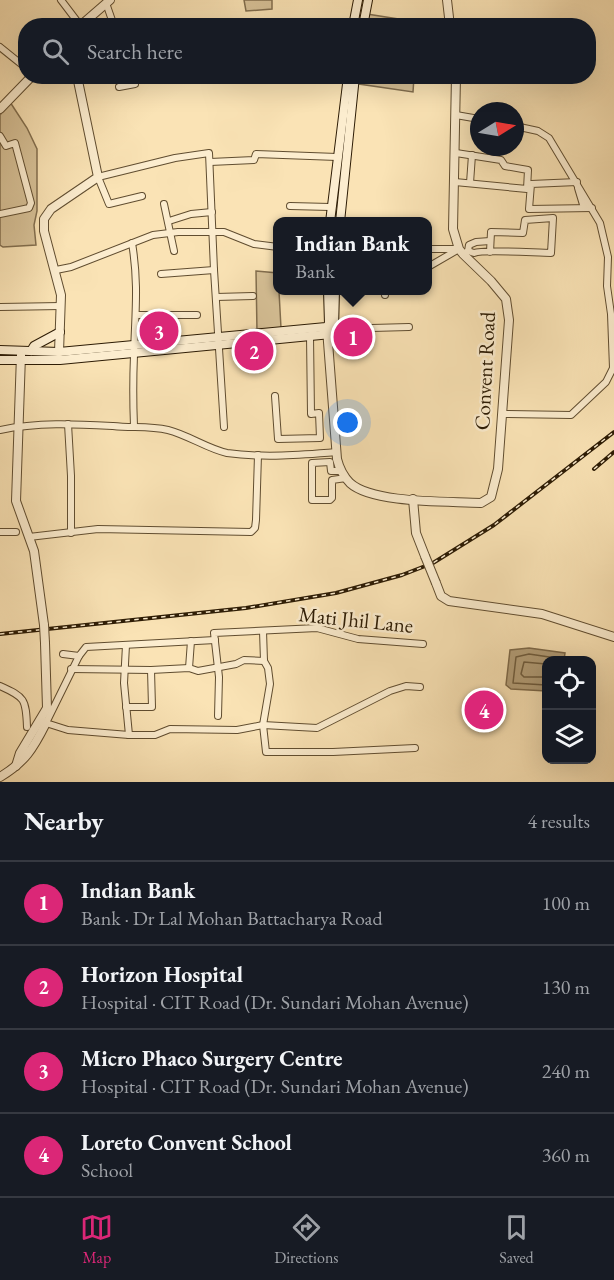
<!DOCTYPE html>
<meta charset="utf-8">
<style>
:root{--surface:#171b24;--page:#20242c;--text:#f1f3f6;--muted:#9ea1a6;--line:#363941;--accent:#db2777}
body{margin:0;font-family:"EB Garamond",serif;background:var(--page);color:var(--text)}
.controls{position:absolute;right:18px;bottom:18px;display:grid;overflow:hidden;border-radius:12px;box-shadow:0 6px 24px #0002}
.controls button{width:54px;height:54px;display:grid;place-items:center;padding:0;border:0;border-bottom:2px solid var(--line);background:var(--surface);color:var(--text);font:30px sans-serif}
.compass{position:absolute;left:470px;top:102px;width:54px;height:54px;border-radius:50%;background:var(--surface);box-shadow:0 6px 24px #0002;rotate:79deg}
.you{position:absolute;left:348px;top:423px;width:21px;height:21px;margin:-15px;border:4px solid #fff;border-radius:50%;background:#1a73e8;box-shadow:0 0 0 9px #1a73e833}
.badge{display:grid;place-items:center;width:39px;height:39px;border-radius:50%;background:var(--accent);color:#fff;font-size:20px;font-weight:700}
.pin{position:absolute;translate:-50% -50%;border:3px solid #fff;box-shadow:0 2px 6px #0006}
.popup{position:absolute;left:273px;top:217px;width:159px;height:78px;box-sizing:border-box;display:grid;place-content:center;border-radius:12px;background:var(--surface);filter:drop-shadow(0 2px 4px #0005);font-size:20px;white-space:nowrap;color:var(--muted)}
.popup b{font-size:22px;color:var(--text)}
.popup::after{content:'';position:absolute;left:50%;top:100%;margin-left:-12px;border:12px solid transparent;border-top-color:var(--surface)}
.list{margin:0;padding:0;list-style:none}
h2{display:flex;justify-content:space-between;align-items:center;height:78px;margin:0;padding:0 24px;font-size:26px}
h2 small{font-size:20px;font-weight:400;color:var(--muted)}
.list li{display:grid;grid-template-columns:39px 1fr auto;gap:18px;align-items:center;box-sizing:border-box;height:84px;padding:0 24px;border-top:2px solid var(--line)}
.list b{display:block;font-size:22px;white-space:nowrap}
.list p{margin:0;font-size:20px;white-space:nowrap;color:var(--muted)}
.list em{font-size:20px;font-style:normal;color:var(--muted)}
.icon{flex:none;width:33px;height:33px;fill:none;stroke:currentColor;stroke-width:2;stroke-linecap:round;stroke-linejoin:round}
.map{position:relative;flex:none;width:614px;height:782px;overflow:hidden}
.search{position:absolute;background:var(--surface);box-shadow:0 6px 24px #0002;left:18px;right:18px;top:18px;height:66px;display:flex;align-items:center;gap:15px;box-sizing:border-box;padding:0 21px;border-radius:24px;color:var(--muted);font-size:22px}
.sheet{height:414px;background:var(--surface)}
nav{display:flex;justify-content:space-around;align-items:center;box-sizing:border-box;height:84px;border-top:2px solid var(--line);background:var(--surface);font-size:16px;color:var(--muted)}
nav a{display:grid;justify-items:center;gap:3px}
nav .on{color:var(--accent)}
.map>svg:first-child{display:block}
</style>
<div class="map">
<svg width="614" height="782" viewBox="0 0 614 782">
<rect width="100%" height="100%" fill="#fae3b5"/>
<filter id="stains"><feTurbulence type="fractalNoise" baseFrequency=".00333" numOctaves="4"/><feColorMatrix values="0 0 0 0 .2 0 0 0 0 .09 0 0 0 0 .02 0 0 0 .5 -.17"/></filter>
<radialGradient id="worn" r=".72"><stop offset=".6" stop-color="#630" stop-opacity="0"/><stop offset="1" stop-color="#630" stop-opacity=".3"/></radialGradient>
<g fill="#d7c197" stroke="#826e4e" stroke-width="1.5">
<polygon points="244,0 272,0 272,9 246,11"/>
<polygon points="367,14 417,22 417,25 366,26"/>
<polygon points="359,77 414,77 413,92 359,84"/>
<polygon points="10,102 27,128 37,149 37,211 34,225 36,245 3,247 0,245 0,115"/>
<polygon points="256,271 278,273 281,328 257,332"/>
</g>
<polygon fill="#b49f79" stroke="#7e6a4a" stroke-width="1.5" points="529,648 565,653 564,660 546,660 546,691 511,689 506,685 510,650"/>
<g fill="none" stroke-linecap="round" stroke-linejoin="round">
<g stroke="#705d3e" stroke-width="1.5">
<polyline points="546,664 524,662 521,674 524,677 546,677"/>
<polyline points="546,685 513,683 516,657 529,654 556,658 559,660"/>
</g>
<g stroke="#604d30" stroke-width="8">
<g id="minor">
<polyline points="61,0 80,25"/>
<polyline points="106,3 114,26"/>
<polyline points="0,47 26,68"/>
<polyline points="119,87 135,84 132,76"/>
<polyline points="456,115 479,119"/>
<polyline points="0,136 6,146 15,143 31,203 29,208 0,214"/>
<polyline points="210,162 254,160 256,154 337,157"/>
<polyline points="455,182 527,189 528,170 505,166 501,160 456,153"/>
<polyline points="577,182 531,184 529,209 592,208"/>
<polyline points="470,183 472,155"/>
<polyline points="578,188 584,208"/>
<polyline points="142,196 109,204 98,177 175,158 209,153 214,270 224,427"/>
<polyline points="164,204 174,251"/>
<polyline points="290,206 330,207"/>
<polyline points="169,221 191,214 212,212"/>
<path d="M132,243C139,285 135,314 134,355C133,379 133,402 134,426"/>
<polyline points="428,249 457,249"/>
<path d="M468,251L474,253C484,249 537,253 551,253L553,218L525,220L523,233L491,232L490,252"/>
<polyline points="465,253 468,251 469,245 476,242 490,241"/>
<polyline points="428,267 459,249"/>
<polyline points="56,270 71,267 153,235 178,232 224,232 254,244 278,247"/>
<polyline points="161,274 214,270"/>
<polyline points="385,290 385,295"/>
<polyline points="216,297 253,296"/>
<polyline points="0,307 61,306"/>
<polyline points="137,315 197,315"/>
<polyline points="334,329 409,327"/>
<polyline points="275,396 278,439 320,438 319,413 311,414 310,336"/>
<polyline points="502,414 571,415 606,382 613,368 611,314 607,286 608,257 600,223 549,138 538,131 515,126"/>
<polyline points="68,424 71,476 71,533"/>
<path d="M0,430C38,422 75,424 113,426C132,428 149,426 168,430C188,435 208,449 227,453C263,458 301,455 337,452"/>
<polyline points="341,471 331,471 330,462 312,463 312,500 330,500 332,498 332,480 346,478"/>
<polyline points="0,532 16,532"/>
<polyline points="29,537 98,529 251,532 255,528 256,520 258,455"/>
<polyline points="263,631 264,661 268,668 270,684 263,725 266,752 333,752 415,748"/>
<polyline points="126,645 124,683 129,735"/>
<polyline points="63,654 79,656 86,647 215,640"/>
<polyline points="79,656 46,723 68,730 129,735 155,735 170,729 237,730 263,725 317,728 390,691 406,686 420,687"/>
<polyline points="189,668 191,641"/>
<polyline points="71,669 151,670 189,668 198,671 236,664 244,660 264,661"/>
<path d="M0,686C25,697 26,699 27,727"/>
<polyline points="126,707 152,707 151,670"/>
<polyline points="218,716 219,677 214,633 317,628 358,639 423,644"/>
</g>
</g>
<g stroke="#604d30" stroke-width="10">
<g id="tertiary">
<polyline points="447,0 450,26"/>
<polyline points="80,26 110,0"/>
<polyline points="0,109 32,76"/>
<path d="M327,329L337,459C339,467 343,476 350,483C373,504 449,501 481,503L491,497L498,469L509,320L506,299L491,281L463,254L459,249L453,229L456,76"/>
<polyline points="59,352 61,295 44,231 44,219 51,209 98,177 77,76"/>
<polyline points="21,355 16,501 34,551 44,625"/>
<polyline points="413,499 416,533 425,556"/>
<polyline points="436,583 441,596 449,601 542,614 614,637"/>
<polyline points="16,766 20,753 47,708 45,643"/>
<path d="M0,777C25,762 33,749 46,723"/>
</g>
</g>
<g stroke="#2c1b04" stroke-width="10">
<g id="secondary">
<polyline points="353,26 358,0"/>
<polyline points="363,26 368,0"/>
<polyline points="330,222 348,76"/>
<polyline points="340,222 355,76"/>
<polyline points="0,350 59,352 326,327 329,324 328,290"/>
<polyline points="31,351 34,346 60,332"/>
<polyline points="0,360 60,360 331,334 334,329 335,290"/>
</g>
</g>
<use href="#minor" stroke="#fcedcf" stroke-width="6"/>
<use href="#tertiary" stroke="#fcedcf" stroke-width="8"/>
<use href="#secondary" stroke="#fcedcf" stroke-width="8"/>
<g stroke="#2c1b04" stroke-width="4">
<g id="rail">
<polyline points="594,469 614,452"/>
<polyline points="0,634 246,608 336,593 402,575 433,563 494,525 614,432"/>
</g>
</g>
<use href="#rail" stroke="#fcedcf" stroke-width="1.5" stroke-dasharray="4.5" stroke-linecap="butt"/>
<g stroke="#604d30" stroke-width="10" stroke-linecap="butt">
<g id="tertiary-bridge">
<polyline points="425,556 436,583"/>
<polyline points="44,625 45,643"/>
</g>
</g>
<use href="#tertiary-bridge" stroke="#fcedcf" stroke-width="8"/>
</g>
<g text-anchor="middle" stroke-width="5" stroke-linejoin="round" paint-order="stroke">
<g font-size="21" fill="#2c1b04" stroke="#fcedcf">
<text transform="translate(485 371) rotate(-87)" y="7">Convent Road</text>
<text transform="translate(356 620) rotate(6)" y="7">Mati Jhil Lane</text>
</g>
</g>
<rect width="100%" height="100%" filter="url(#stains)"/>
<rect width="100%" height="100%" fill="url(#worn)"/>
</svg>
<div class="controls">
<button><svg class="icon" aria-label="locate" viewBox="0 0 24 24"><circle cx="12" cy="12" r="6"/><path d="M12 2v4M12 18v4M2 12h4M18 12h4"/></svg></button>
<button><svg class="icon" aria-label="layers" viewBox="0 0 24 24"><path d="M12 4l9 5-9 5-9-5zM3 14l9 5 9-5"/></svg></button>
</div>
<svg class="compass" viewBox="-18 -18 36 36"><path d="M0-13l5 13h-10z" fill="#e53935"/><path d="M0 13l5-13h-10z" fill="#9ea1a6"/></svg>
<div class="you"></div>
<div class="pin badge" style="left:353px;top:337px">1</div>
<div class="popup"><b>Indian Bank</b>Bank</div>
<div class="pin badge" style="left:254px;top:351px">2</div>
<div class="pin badge" style="left:159px;top:331px">3</div>
<div class="pin badge" style="left:484px;top:710px">4</div>
<div class="search"><svg class="icon" aria-label="search" viewBox="0 0 24 24"><circle cx="10" cy="10" r="6"/><path d="M15 15l6 6"/></svg>Search here</div>
</div>
<section class="sheet">
<h2>Nearby<small>4 results</small></h2>
<ul class="list">
<li><span class="badge">1</span><div><b>Indian Bank</b><p>Bank · Dr Lal Mohan Battacharya Road</p></div><em>100 m</em></li>
<li><span class="badge">2</span><div><b>Horizon Hospital</b><p>Hospital · CIT Road (Dr. Sundari Mohan Avenue)</p></div><em>130 m</em></li>
<li><span class="badge">3</span><div><b>Micro Phaco Surgery Centre</b><p>Hospital · CIT Road (Dr. Sundari Mohan Avenue)</p></div><em>240 m</em></li>
<li><span class="badge">4</span><div><b>Loreto Convent School</b><p>School</p></div><em>360 m</em></li>
</ul>
</section>
<nav>
<a class="on"><svg class="icon" aria-label="map" viewBox="0 0 24 24"><path d="M3 6l6-2 6 2 6-2v14l-6 2-6-2-6 2zM9 4v14M15 6v14"/></svg>Map</a>
<a><svg class="icon" aria-label="directions" viewBox="0 0 24 24"><path d="M12 3l9 9-9 9-9-9zM9 14v-3h6M13 9l2 2-2 2"/></svg>Directions</a>
<a><svg class="icon" aria-label="saved" viewBox="0 0 24 24"><path d="M7 4h10v16l-5-4-5 4z"/></svg>Saved</a>
</nav>
